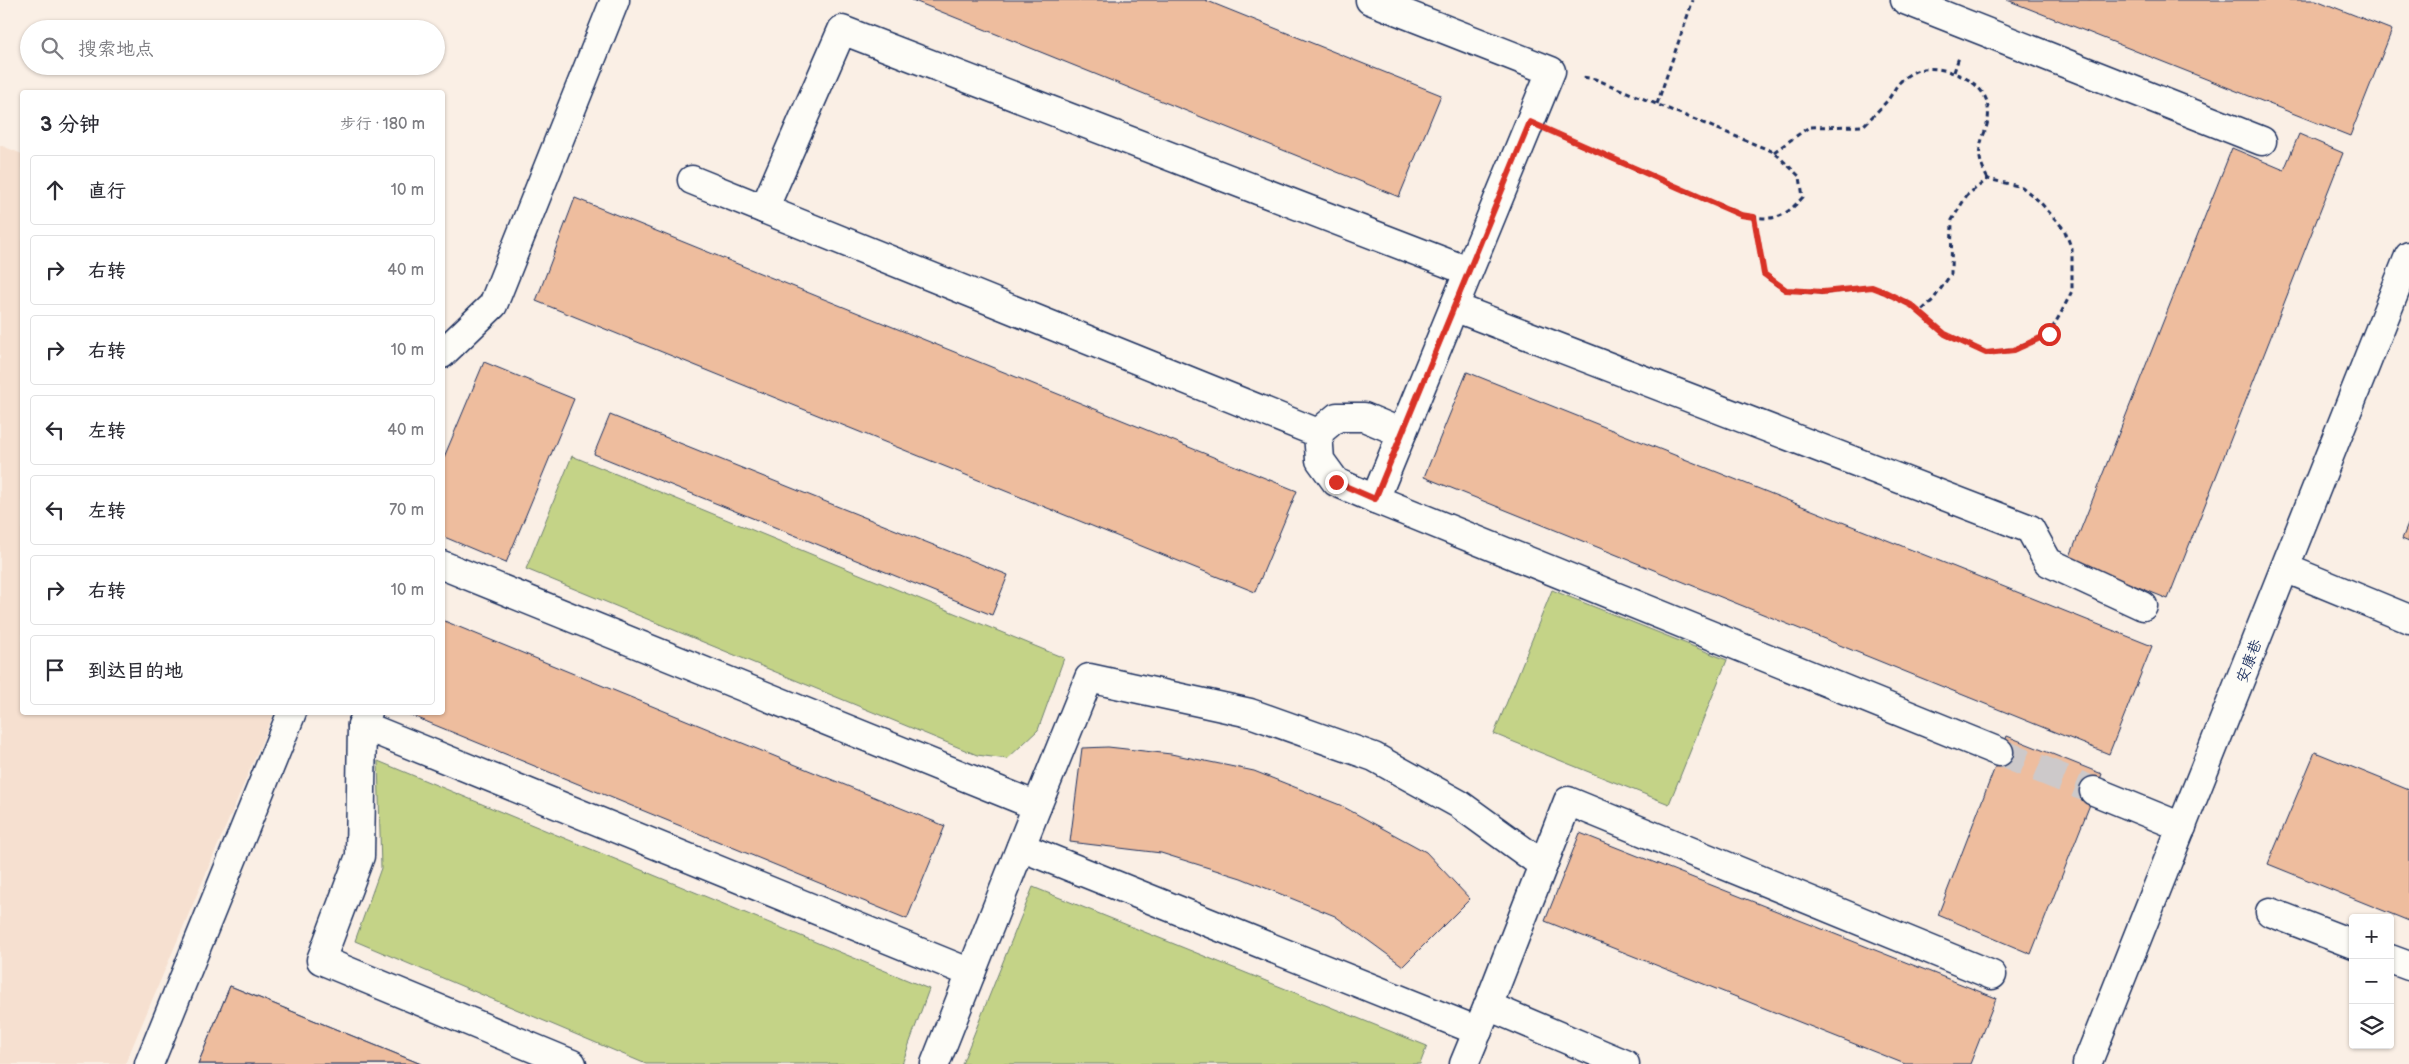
<!DOCTYPE html>
<html lang="zh">
<meta charset="utf-8">
<style>
:root{--surface:#fff;--page:#f2f2f3;--text:#2b2b33;--muted:#7c7c81;--line:#e1e1e2}
body{margin:0;font-family:"Balsamiq Sans","LXGW WenKai TC",sans-serif;background:var(--page);color:var(--text)}
.controls{position:absolute;right:15px;bottom:15px;display:grid;overflow:hidden;border-radius:5px;box-shadow:0 1px 4px #0004}
.controls button{width:45px;height:45px;display:grid;place-items:center;padding:0;border:0;border-bottom:1px solid var(--line);background:var(--surface);color:var(--text);font:25px sans-serif}
.stop{position:absolute;width:15px;height:15px;margin:-11px;border:4px solid #d93025;border-radius:50%;background:#fff}
.stop.end{background:#d93025;border-color:#fff;box-shadow:0 1px 5px #0008}
.list{margin:0;padding:0;list-style:none}
h2{display:flex;justify-content:space-between;align-items:center;height:65px;margin:0;padding:0 20px;font-size:21px}
h2 small{font-size:16px;font-weight:400;color:var(--muted)}
.list li{display:grid;grid-template-columns:32px 1fr auto;gap:15px;align-items:center;box-sizing:border-box;height:70px;margin:0 10px 10px;padding:0 10px;border:1px solid var(--line);border-radius:5px}
.list b{display:block;font-size:19px;white-space:nowrap}
.list em{font-size:16px;font-style:normal;color:var(--muted)}
.icon{flex:none;width:28px;height:28px;fill:none;stroke:currentColor;stroke-width:2;stroke-linecap:round;stroke-linejoin:round}
.map{position:relative;flex:none;width:2409px;height:1064px;overflow:hidden}
.search{position:absolute;background:var(--surface);box-shadow:0 1px 4px #0004;left:20px;top:20px;width:425px;height:55px;display:flex;align-items:center;gap:12px;box-sizing:border-box;padding:0 18px;border-radius:28px;color:var(--muted);font-size:19px}
.panel{position:absolute;background:var(--surface);box-shadow:0 1px 4px #0004;left:20px;top:90px;width:425px;height:625px;border-radius:5px}
.map>svg:first-child{display:block}
</style>
<div class="map">
<svg width="2409" height="1064" viewBox="0 0 2409 1064">
<rect width="100%" height="100%" fill="#faefe5"/>
<filter id="ink" filterUnits="userSpaceOnUse"><feTurbulence type="fractalNoise" baseFrequency=".02" numOctaves="2"/><feDisplacementMap in="SourceGraphic" scale="10" xChannelSelector="R" yChannelSelector="G"/><feConvolveMatrix kernelMatrix="1 2 1 2 8 2 1 2 1" color-interpolation-filters="sRGB"/></filter>
<g filter="url(#ink)">
<polygon fill="#f6e0d0" points="0,145 22,154 22,712 274,713 125,1064 0,1064"/>
<g fill="#c4d387" stroke="#708172">
<polygon points="572,456 1064,658 1038,730 1007,759 977,755 526,569"/>
<polygon points="1552,590 1727,660 1669,804 1494,734"/>
<polygon points="378,761 929,989 902,1064 646,1064 355,941 381,868"/>
<polygon points="1033,887 1427,1046 1420,1064 962,1064"/>
</g>
<g fill="#eebd9e" stroke="#1b2f5e">
<polygon points="912,0 1205,0 1441,95 1399,197"/>
<polygon points="2007,0 2316,0 2392,30 2350,136"/>
<polygon points="2299,134 2343,153 2168,599 2069,559 2232,148 2284,170"/>
<polygon points="575,198 1297,491 1255,592 536,301"/>
<polygon points="484,362 574,399 506,563 442,536 442,462"/>
<polygon points="1467,372 2152,646 2109,754 1424,477"/>
<polygon points="610,415 1008,575 992,615 594,454"/>
<polygon points="2409,522 2409,542 2402,539"/>
<polygon points="442,620 945,826 907,919 403,712 442,712"/>
<polygon points="2007,736 2102,774 2031,954 1938,915"/>
<polygon points="1108,747 1171,754 1254,771 1340,805 1426,852 1470,899 1403,966 1335,916 1241,878 1161,853 1070,842 1082,748"/>
<polygon points="2315,752 2409,790 2409,921 2268,864"/>
<polygon points="1580,833 1996,998 1970,1064 1905,1064 1545,921"/>
<polygon points="230,986 421,1064 198,1064"/>
<polygon points="230,986 421,1064 198,1064"/>
</g>
<g fill="none" stroke-linecap="round" stroke-linejoin="round">
<polyline stroke="#cdc9ca" stroke-width="28" stroke-dasharray="28 14" stroke-linecap="butt" points="1999,752 2094,791"/>
<g stroke="#1b2f5e" stroke-width="31">
<g id="minor">
<polyline points="1370,0 1551,71 1375,499 1999,752"/>
<polyline points="1905,0 2262,141"/>
<polyline points="692,180 1318,433 1320,460 1336,482 1375,499"/>
<polyline points="764,209 842,30 1468,271"/>
<polyline points="1454,307 2030,529 2048,562 2143,606"/>
<polyline points="442,354 493,305 615,0"/>
<polyline points="1318,433 1337,417 1364,417 1402,433"/>
<polyline points="442,565 1037,806 935,1064"/>
<polyline points="2285,568 2409,619"/>
<polyline points="368,712 362,725 360,856 321,960 572,1064"/>
<polyline points="362,725 971,973"/>
<polyline points="2094,791 2182,827"/>
<polyline points="1037,806 1089,678 1250,713 1374,757 1459,804 1543,865 1488,1006"/>
<polyline points="1021,847 1478,1031"/>
<polyline points="1543,865 1568,801 1992,975"/>
<polyline points="2270,912 2353,944"/>
<polyline points="2390,959 2409,966"/>
<polyline points="149,1064 292,712"/>
<polyline points="1464,1064 1488,1006 1625,1064"/>
<polyline points="2087,1064 2409,256"/>
</g>
</g>
<g stroke="#1b2f5e" stroke-width="3" stroke-dasharray="5 4" stroke-linecap="butt">
<polyline points="1954,72 1959,57"/>
<polyline points="1657,104 1693,0"/>
<path d="M1561,136L1741,215C1773,220 1780,222 1803,197L1800,177L1774,152L1595,79L1583,77"/>
<path d="M1774,152L1809,127L1863,126C1871,118 1880,109 1887,101C1892,95 1895,87 1900,82C1918,63 1940,67 1961,76C1971,80 1984,90 1987,102C1995,136 1966,140 1988,179"/>
<polyline points="1754,217 1764,275 1786,290 1823,293 1872,287 1911,305 1945,334 1986,353 2015,350 2049,334 2062,311 2072,291 2072,249 2064,229 2040,202 2022,187 1988,179 1967,195 1952,220 1951,274 1933,300 1920,312"/>
</g>
<use href="#minor" stroke="#fdfcf7" stroke-width="28"/>
</g>
</g>
<g fill="none" stroke-linecap="round" stroke-linejoin="round" filter="url(#ink)">
<polyline stroke="#d93025" stroke-width="6" points="1336,482 1375,499 1530,122 1709,201 1741,215 1754,217 1764,274 1786,290 1823,292 1872,287 1885,292 1911,305 1945,334 1986,353 2014,350 2049,334"/>
</g>
<g text-anchor="middle" stroke-width="4" stroke-linejoin="round" paint-order="stroke">
<g font-size="15" fill="#1b2f5e" stroke="#fdfcf7">
<text transform="translate(2249 661) rotate(-69)" y="5">安康巷</text>
</g>
</g>
</svg>
<div class="controls">
<button>+</button>
<button>−</button>
<button><svg class="icon" aria-label="layers" viewBox="0 0 24 24"><path d="M12 4l9 5-9 5-9-5zM3 14l9 5 9-5"/></svg></button>
</div>
<div class="stop" style="left:2049px;top:334px"></div>
<div class="stop end" style="left:1336px;top:482px"></div>
<div class="search"><svg class="icon" aria-label="search" viewBox="0 0 24 24"><circle cx="10" cy="10" r="6"/><path d="M15 15l6 6"/></svg>搜索地点</div>
<section class="panel">
<h2>3 分钟<small>步行 · 180 m</small></h2>
<ul class="list">
<li><svg class="icon" aria-label="ahead" viewBox="0 0 24 24"><path d="M12 20V5M6 11l6-6 6 6"/></svg><div><b>直行</b></div><em>10 m</em></li>
<li><svg class="icon" aria-label="right" viewBox="0 0 24 24"><path d="M7 20v-9h11M14 6l5 5-5 5"/></svg><div><b>右转</b></div><em>40 m</em></li>
<li><svg class="icon" aria-label="right" viewBox="0 0 24 24"><path d="M7 20v-9h11M14 6l5 5-5 5"/></svg><div><b>右转</b></div><em>10 m</em></li>
<li><svg class="icon" aria-label="left" viewBox="0 0 24 24"><path d="M17 20v-9H6M10 6l-5 5 5 5"/></svg><div><b>左转</b></div><em>40 m</em></li>
<li><svg class="icon" aria-label="left" viewBox="0 0 24 24"><path d="M17 20v-9H6M10 6l-5 5 5 5"/></svg><div><b>左转</b></div><em>70 m</em></li>
<li><svg class="icon" aria-label="right" viewBox="0 0 24 24"><path d="M7 20v-9h11M14 6l5 5-5 5"/></svg><div><b>右转</b></div><em>10 m</em></li>
<li><svg class="icon" aria-label="arrive" viewBox="0 0 24 24"><path d="M6 21V4h12l-3 4 3 4H6"/></svg><div><b>到达目的地</b></div></li>
</ul>
</section>
</div>
